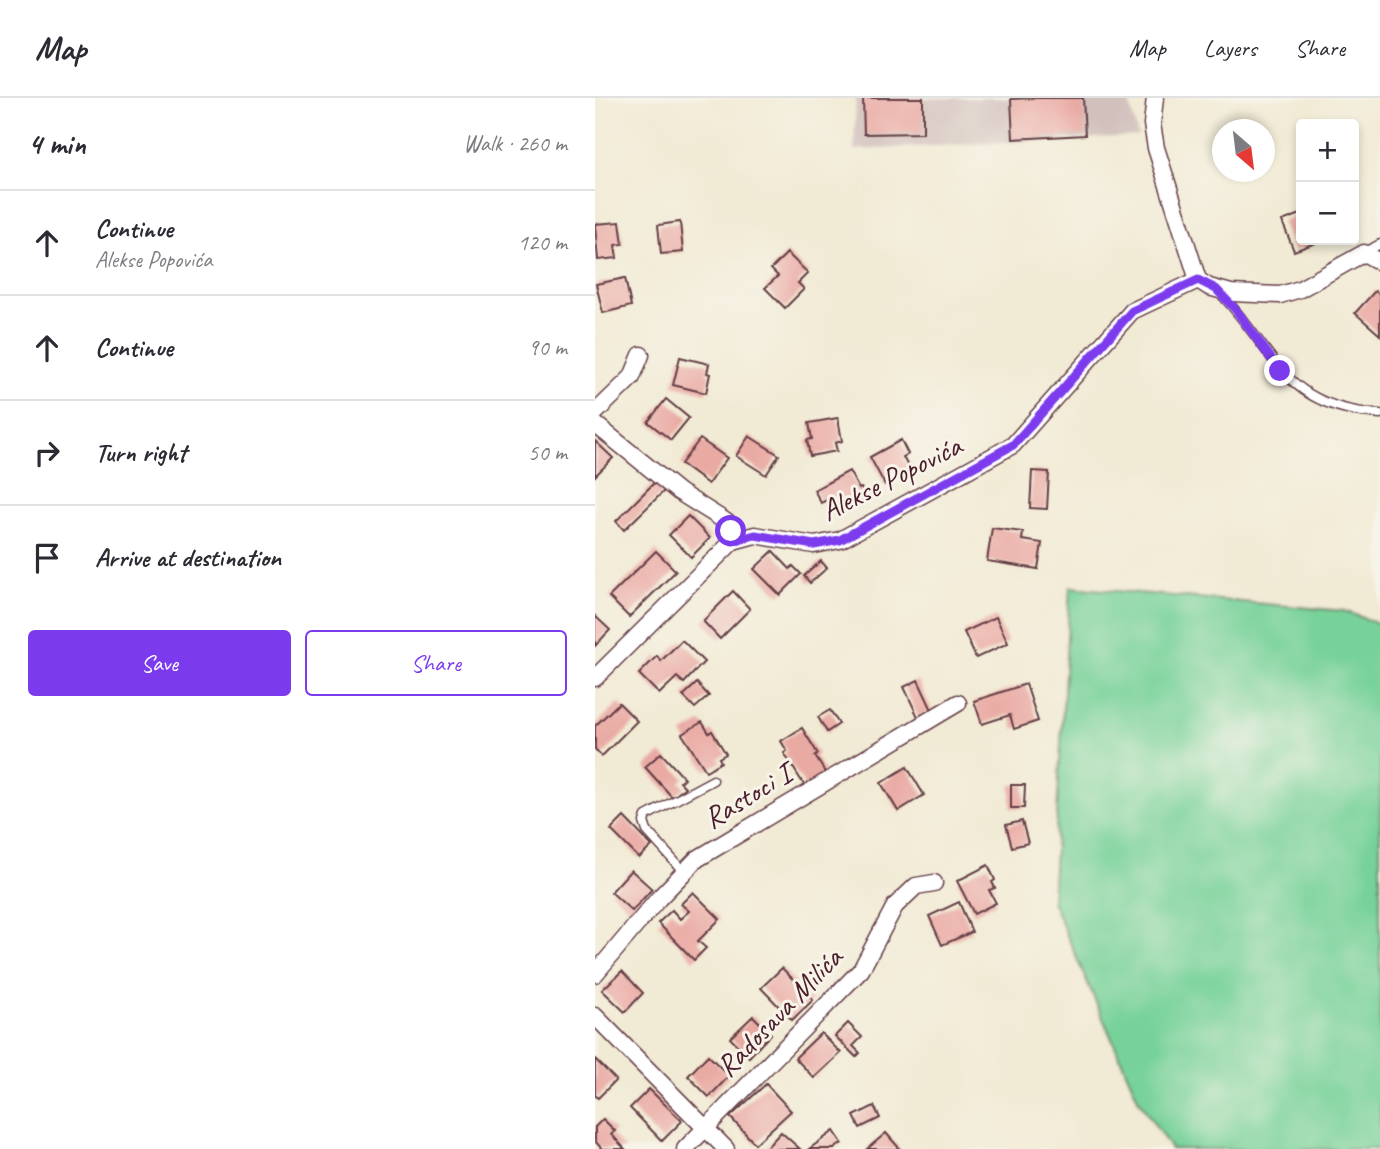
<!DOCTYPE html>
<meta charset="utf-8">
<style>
:root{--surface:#fff;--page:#f7f7f7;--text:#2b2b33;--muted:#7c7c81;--line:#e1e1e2;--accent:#7c3aed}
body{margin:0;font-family:Caveat,sans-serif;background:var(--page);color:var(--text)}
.controls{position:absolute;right:21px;top:21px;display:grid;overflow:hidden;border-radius:7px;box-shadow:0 4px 10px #0003}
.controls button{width:63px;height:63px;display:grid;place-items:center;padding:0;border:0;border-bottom:2px solid var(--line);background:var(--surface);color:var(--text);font:35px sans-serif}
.compass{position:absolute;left:617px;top:21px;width:63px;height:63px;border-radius:50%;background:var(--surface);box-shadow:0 4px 10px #0003;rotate:152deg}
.stop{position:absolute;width:21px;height:21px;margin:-16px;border:5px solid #7c3aed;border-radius:50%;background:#fff}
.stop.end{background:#7c3aed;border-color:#fff;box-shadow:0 2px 7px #0008}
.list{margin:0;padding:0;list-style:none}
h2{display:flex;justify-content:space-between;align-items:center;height:91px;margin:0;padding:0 28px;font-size:30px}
h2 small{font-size:23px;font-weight:400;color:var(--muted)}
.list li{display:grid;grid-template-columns:46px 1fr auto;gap:21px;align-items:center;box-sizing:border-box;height:105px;padding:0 28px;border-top:2px solid var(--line)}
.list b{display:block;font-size:26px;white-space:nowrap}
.list p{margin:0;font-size:23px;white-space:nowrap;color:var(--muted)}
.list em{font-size:23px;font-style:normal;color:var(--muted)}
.actions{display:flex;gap:14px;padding:21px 28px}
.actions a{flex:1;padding:16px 0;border:2px solid var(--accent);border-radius:7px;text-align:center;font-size:24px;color:var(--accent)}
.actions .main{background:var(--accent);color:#fff}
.icon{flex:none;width:38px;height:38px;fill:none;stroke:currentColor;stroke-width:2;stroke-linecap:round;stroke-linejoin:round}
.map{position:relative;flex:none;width:785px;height:1051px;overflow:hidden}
header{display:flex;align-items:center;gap:42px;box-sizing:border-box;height:98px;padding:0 35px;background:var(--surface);border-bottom:2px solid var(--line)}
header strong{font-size:33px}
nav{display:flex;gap:38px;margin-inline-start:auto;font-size:24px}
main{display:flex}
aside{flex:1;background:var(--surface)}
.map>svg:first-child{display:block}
</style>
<header>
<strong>Map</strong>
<nav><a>Map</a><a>Layers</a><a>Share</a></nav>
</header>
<main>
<aside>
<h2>4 min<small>Walk · 260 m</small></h2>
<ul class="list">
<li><svg class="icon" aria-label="ahead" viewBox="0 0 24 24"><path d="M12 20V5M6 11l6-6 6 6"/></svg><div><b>Continue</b><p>Alekse Popovića</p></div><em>120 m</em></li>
<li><svg class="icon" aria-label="ahead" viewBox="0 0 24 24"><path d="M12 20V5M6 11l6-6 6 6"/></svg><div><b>Continue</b></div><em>90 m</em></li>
<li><svg class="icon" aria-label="right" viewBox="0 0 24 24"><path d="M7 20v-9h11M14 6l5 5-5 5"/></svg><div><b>Turn right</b></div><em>50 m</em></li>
<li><svg class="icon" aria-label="arrive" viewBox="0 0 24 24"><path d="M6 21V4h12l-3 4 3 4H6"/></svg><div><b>Arrive at destination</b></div></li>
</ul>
<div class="actions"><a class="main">Save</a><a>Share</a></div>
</aside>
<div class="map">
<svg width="785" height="1051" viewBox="0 0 785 1051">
<rect width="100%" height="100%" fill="#f7f3e8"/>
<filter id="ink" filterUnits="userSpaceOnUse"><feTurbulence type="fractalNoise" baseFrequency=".0143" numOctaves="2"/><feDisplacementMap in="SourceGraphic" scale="14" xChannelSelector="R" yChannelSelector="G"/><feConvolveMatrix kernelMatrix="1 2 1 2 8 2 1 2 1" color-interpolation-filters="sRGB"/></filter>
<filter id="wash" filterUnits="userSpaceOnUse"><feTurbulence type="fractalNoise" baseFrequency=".00686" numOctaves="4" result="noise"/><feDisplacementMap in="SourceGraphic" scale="28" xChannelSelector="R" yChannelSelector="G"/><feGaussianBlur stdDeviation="1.57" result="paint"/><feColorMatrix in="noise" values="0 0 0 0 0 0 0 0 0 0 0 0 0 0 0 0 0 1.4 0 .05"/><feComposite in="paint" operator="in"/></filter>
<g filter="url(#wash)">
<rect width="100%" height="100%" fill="#f1ead4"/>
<polygon fill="#d1c0bc" points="261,0 533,0 543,38 259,52"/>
<polygon fill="#77d299" stroke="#607862" stroke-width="2" points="475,489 749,513 785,526 785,1051 576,1051 544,1003 457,803"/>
<g id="blocks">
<g fill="#eaaaa4">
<polygon points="268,0 328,0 328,35 269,36"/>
<polygon points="440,0 488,0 490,37 418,41 416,1"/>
<polygon points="706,116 706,142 729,142 699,153 687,123"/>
<polygon points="25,124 28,146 20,147 22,160 3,162 0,126"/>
<polygon points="85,124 88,154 66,156 63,127"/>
<polygon points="192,155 213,175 203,185 209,191 190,210 170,190 183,178 176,171"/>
<polygon points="30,180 36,208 8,215 1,186"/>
<polygon points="780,193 785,197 785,237 760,215"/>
<polygon points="85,259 114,266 112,275 115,276 111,295 78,287"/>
<polygon points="71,301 94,320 76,342 53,324"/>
<polygon points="243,320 247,343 240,345 242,353 215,358 212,342 217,341 214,325"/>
<polygon points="154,338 184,357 171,377 141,358"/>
<polygon points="105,341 132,360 113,386 86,366"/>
<polygon points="306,342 313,356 308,359 316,374 290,387 275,359"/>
<polygon points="0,343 18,360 0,378"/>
<polygon points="254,373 264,391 266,390 272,400 245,414 241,407 236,409 232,402 226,405 219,392"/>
<polygon points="437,373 454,374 452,411 435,410"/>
<polygon points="60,384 69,393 29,432 21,423"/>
<polygon points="93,418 115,440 96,459 74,437"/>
<polygon points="397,430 428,434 427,442 447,445 443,471 392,463"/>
<polygon points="61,453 81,473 34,519 14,499"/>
<polygon points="178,453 195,471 198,468 206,476 185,497 159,471"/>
<polygon points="226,463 232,470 215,485 209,478"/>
<polygon points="138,493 155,511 125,541 108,523"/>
<polygon points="0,518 15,532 0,548"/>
<polygon points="401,519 413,545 381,560 369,534"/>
<polygon points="87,542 109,564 89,585 82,579 64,596 44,576 62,558 66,563"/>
<polygon points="323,582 337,612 323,619 309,589"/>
<polygon points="102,585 114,598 100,610 88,598"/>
<polygon points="431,586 443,623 419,631 415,617 387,626 379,603"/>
<polygon points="24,605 42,623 7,658 0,651 0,628"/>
<polygon points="235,612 244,626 232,634 223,619"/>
<polygon points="107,624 114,635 117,633 131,656 124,660 126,664 111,673 87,636"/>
<polygon points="207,630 223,656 220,658 232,677 211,690 189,655 192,653 186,643"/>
<polygon points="66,655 89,680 85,684 90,689 78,700 50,669"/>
<polygon points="312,669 329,697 303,713 286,685"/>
<polygon points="416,687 430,687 429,710 416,710"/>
<polygon points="29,719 57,748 44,760 16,732"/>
<polygon points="427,723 433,745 417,749 411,727"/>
<polygon points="393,767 400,782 397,784 400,790 394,792 401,805 379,816 362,783"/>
<polygon points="36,772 57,791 37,813 16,794"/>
<polygon points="98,794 125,821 103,843 111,850 99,862 63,825 77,812 85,821 94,813 86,806"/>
<polygon points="364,804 377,834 347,847 334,818"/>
<polygon points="187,870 218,902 197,922 166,890"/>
<polygon points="27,873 48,895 30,914 7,892"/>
<polygon points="158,918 176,936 154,959 135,940"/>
<polygon points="253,925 267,939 258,948 265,955 261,959 240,938"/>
<polygon points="226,935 246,955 219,980 200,960"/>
<polygon points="113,957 134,978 114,999 93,978"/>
<polygon points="0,961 21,982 3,1000 0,997"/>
<polygon points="171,986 196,1013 160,1046 135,1019"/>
<polygon points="54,991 87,1023 67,1043 35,1010"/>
<polygon points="279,1008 285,1020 265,1030 259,1018"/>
<polygon points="8,1021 20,1033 16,1036 30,1051 7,1051 0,1043 0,1029"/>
<polygon points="239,1033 247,1045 239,1051 214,1051"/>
<polygon points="186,1034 205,1051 170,1051"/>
<polygon points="291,1035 305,1051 272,1051"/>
</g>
</g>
</g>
<g filter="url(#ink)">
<use href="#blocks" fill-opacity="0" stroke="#633d44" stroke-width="2"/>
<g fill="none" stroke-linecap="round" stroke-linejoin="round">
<g stroke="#633d44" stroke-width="11">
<g id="lane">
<polyline points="769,155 785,146"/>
<path d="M625,195C683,256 687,309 785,316"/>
<polyline points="89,774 52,733 49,724 51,718 118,682"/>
</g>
</g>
<g stroke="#633d44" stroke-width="19">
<g id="street">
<polyline points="560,0 557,26 561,50 603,182 614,189 636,195 685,197 705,191 769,155 785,164"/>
<polyline points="0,315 37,279 46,257"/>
<polyline points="0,326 84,394 127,421 134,426 138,443"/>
<polyline points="0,580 138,443 160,437 219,447 245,442 418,347 537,213 603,182"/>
<polyline points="0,876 64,800 102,761 363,605"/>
<polyline points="0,918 131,1051"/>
<polyline points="90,1051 266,872 300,808 321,788 339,785"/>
</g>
</g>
<use href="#lane" stroke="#fff" stroke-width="8"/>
<use href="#street" stroke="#fff" stroke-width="16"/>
</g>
</g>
<g fill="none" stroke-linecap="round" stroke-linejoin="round" filter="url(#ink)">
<polyline stroke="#7c3aed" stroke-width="9" points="136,433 138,443 160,437 219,447 245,442 418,347 537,213 603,182 621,191 641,212 685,273"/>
</g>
<g text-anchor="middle" stroke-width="6" stroke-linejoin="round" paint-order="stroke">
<g font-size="30" fill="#4a1f2b" stroke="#f7f3e8">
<text transform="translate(296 380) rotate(-27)" y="10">Alekse Popovića</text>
<text transform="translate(152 698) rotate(-31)" y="10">Rastoci I</text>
<text transform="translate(184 914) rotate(-46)" y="10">Radosava Milića</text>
</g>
</g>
</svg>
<div class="controls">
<button>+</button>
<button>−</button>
</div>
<svg class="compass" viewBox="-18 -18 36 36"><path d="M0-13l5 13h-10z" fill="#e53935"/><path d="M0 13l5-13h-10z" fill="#7c7c81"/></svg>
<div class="stop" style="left:136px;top:433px"></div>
<div class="stop end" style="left:685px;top:273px"></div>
</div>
</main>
